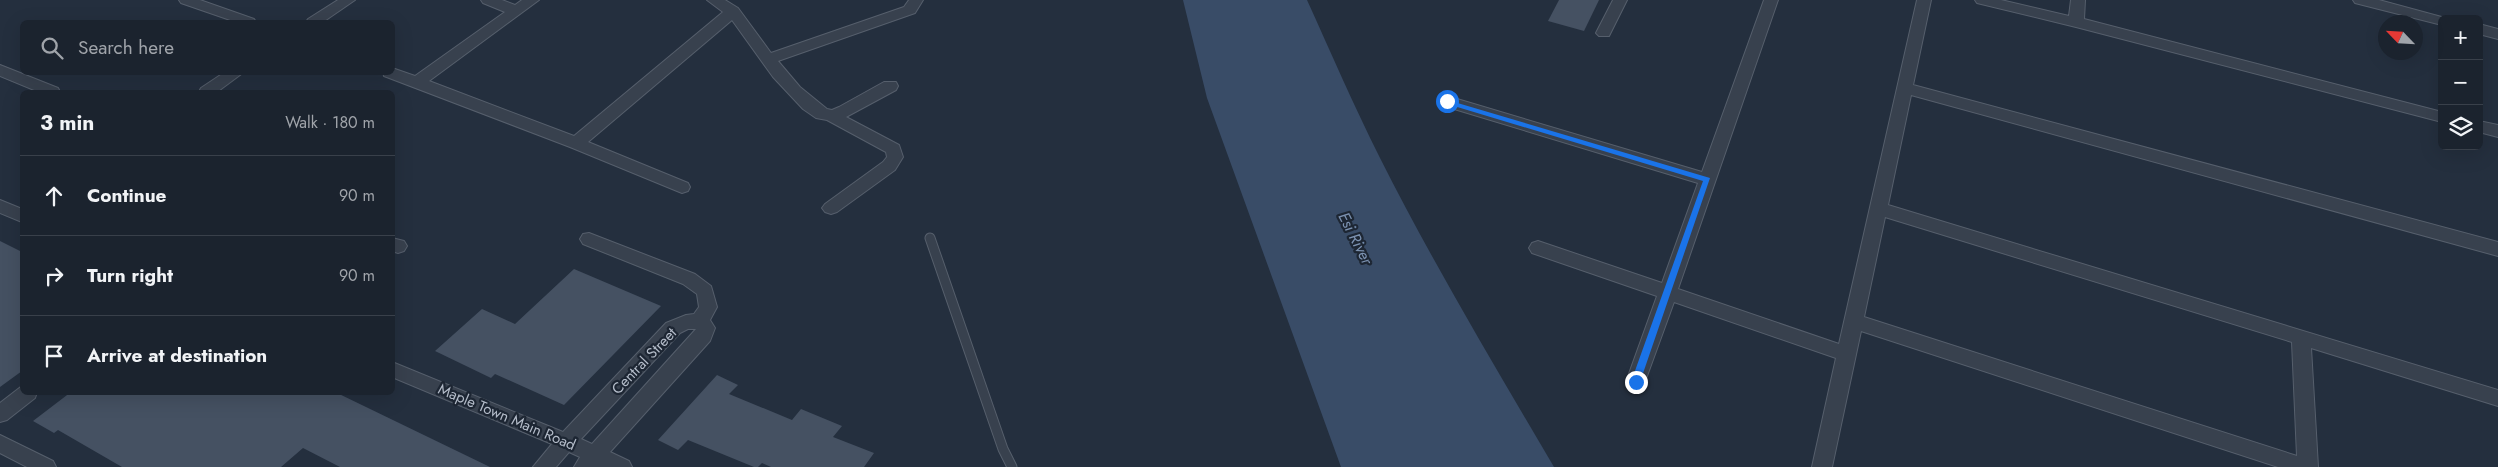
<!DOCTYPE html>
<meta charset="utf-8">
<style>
:root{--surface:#1b232e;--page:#282f3a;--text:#f1f3f6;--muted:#a0a4aa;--line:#39404a}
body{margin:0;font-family:Jost,sans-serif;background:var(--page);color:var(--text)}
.controls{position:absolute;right:15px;top:15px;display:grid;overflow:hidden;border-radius:8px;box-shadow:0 5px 20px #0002}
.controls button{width:45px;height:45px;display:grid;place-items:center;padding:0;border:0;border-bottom:1px solid var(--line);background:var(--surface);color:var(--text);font:25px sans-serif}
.compass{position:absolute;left:2378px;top:15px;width:45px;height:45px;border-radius:50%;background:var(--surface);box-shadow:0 5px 20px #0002;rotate:295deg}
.stop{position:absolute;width:15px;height:15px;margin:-11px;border:4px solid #1a73e8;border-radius:50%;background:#fff}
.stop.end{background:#1a73e8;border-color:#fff;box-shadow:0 1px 5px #0008}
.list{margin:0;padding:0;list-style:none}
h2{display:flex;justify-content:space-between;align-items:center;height:65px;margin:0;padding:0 20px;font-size:21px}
h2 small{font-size:16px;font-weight:400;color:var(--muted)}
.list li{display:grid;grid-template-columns:32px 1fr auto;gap:15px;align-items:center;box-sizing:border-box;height:80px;padding:0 20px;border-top:1px solid var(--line)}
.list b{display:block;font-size:19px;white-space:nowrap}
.list em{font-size:16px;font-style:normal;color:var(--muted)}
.icon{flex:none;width:28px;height:28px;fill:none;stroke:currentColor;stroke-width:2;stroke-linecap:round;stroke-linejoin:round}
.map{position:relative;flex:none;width:2498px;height:467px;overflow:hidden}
.search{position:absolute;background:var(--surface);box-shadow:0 5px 20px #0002;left:20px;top:20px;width:375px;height:55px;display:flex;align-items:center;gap:12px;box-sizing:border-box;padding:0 18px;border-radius:8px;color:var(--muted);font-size:19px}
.panel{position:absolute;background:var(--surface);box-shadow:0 5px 20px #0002;left:20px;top:90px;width:375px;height:305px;border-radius:8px}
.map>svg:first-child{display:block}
</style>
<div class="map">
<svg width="2498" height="467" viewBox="0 0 2498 467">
<rect width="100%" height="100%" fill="#242f3e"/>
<path fill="#394c67" d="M1183,0H1307C1331,53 1354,106 1380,158C1433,263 1494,365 1554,467H1341L1207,98Z"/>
<g fill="#455162">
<polygon points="1559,0 1599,0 1584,31 1548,21"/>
<polygon points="0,241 22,252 22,371 0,387"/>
<polygon points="574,269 661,306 564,405 495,374 491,378 435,351 482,309 515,324"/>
<polygon points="717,375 738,385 729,394 792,420 801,409 842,426 833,437 874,453 864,467 771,467 762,463 758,467 754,467 688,440 678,450 658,440"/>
<polygon points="71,392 335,392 490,467 340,467 303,448 281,467 122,467 58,430 54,433 33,421"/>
</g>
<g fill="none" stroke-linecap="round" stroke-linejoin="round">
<g stroke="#565f6c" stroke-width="11">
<polyline id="service" points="930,238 1003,449 1012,467"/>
</g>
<g stroke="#565f6c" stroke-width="2">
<g id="minor">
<polygon points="179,0 200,0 254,19 256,22 236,22 181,3"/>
<polygon points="338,0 355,0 323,22 306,22 308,19"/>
<polygon points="481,0 502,0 515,5 522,0 539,0 429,81 574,136 723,12 707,0 725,0 738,8 771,53 904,7 909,0 923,0 915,13 778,61 800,87 827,109 832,110 839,107 884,82 896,82 898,86 896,90 846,117 899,145 903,157 895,170 837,212 831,214 825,212 822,208 825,204 883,162 887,157 886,152 827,120 816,118 803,109 773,77 732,20 588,142 688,183 690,187 688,191 682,193 570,147 384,76 383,72 392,72 392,68 415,76 505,12 483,3"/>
<polygon points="1613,0 1627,0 1609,36 1599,36 1596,33"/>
<path d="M1764,0H1778L1678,289L1839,344L1917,0H1931L1913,85L2498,242V256L1911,95L1888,205L2498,390V406L2311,348L2318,467H2278L1861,331L1832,467H1812L1836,358L1674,302L1643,387L1636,390L1629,387L1626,382L1657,296L1532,253L1529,248L1532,243L1538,241L1662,283L1698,183L1441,105L1439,101L1441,97L1447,96L1702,172ZM1885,217L2292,342L2297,456L1864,317Z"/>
<polygon points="1975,0 2001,0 2069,16 2071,0 2085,0 2084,19 2442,112 2442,122 2076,27 1977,3"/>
<polygon points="2353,0 2379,0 2449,19 2442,19 2442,25 2355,3"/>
<polygon points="2479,24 2498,29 2498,39 2479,34"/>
<polygon points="0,65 58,88 60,92 39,92 0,76"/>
<polygon points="225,72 244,72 217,92 199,92 201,88"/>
<polygon points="2479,121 2498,125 2498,137 2479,132"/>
<polygon points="0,200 22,209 22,222 0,213"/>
<path d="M589,233L695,274L711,286L717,307L710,320L715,328L710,341L610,452L629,461L632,467H574L580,457L569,452L556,467H533L552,444L392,377V362L563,432L666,323L686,315L694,314L699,307L697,294L683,284L583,244L580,239L583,234ZM688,329H696L592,444L581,439L680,333Z"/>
<polygon points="392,238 404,241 407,246 404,251 398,253 392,251"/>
<polygon points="22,386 22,392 37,392 35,398 7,420 0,422 0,403"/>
<polygon points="0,435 53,461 56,467 27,467 0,453"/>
</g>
</g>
<use href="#service" stroke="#38414e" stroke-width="9"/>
<use href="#minor" fill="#38414e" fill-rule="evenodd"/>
</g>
<polygon fill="#1a73e8" points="1444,99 1710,178 1639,385 1636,386 1631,382 1703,181 1444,103"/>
<g text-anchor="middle" stroke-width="4.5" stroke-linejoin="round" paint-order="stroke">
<g font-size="15" fill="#b4bcc9" stroke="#1d2633">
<text transform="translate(644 361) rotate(-46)" y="5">Central Street</text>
<text transform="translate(507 417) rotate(23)" y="5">Maple Town Main Road</text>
</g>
<g font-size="16" font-style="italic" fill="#7c92b1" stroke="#1d2633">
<text transform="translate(1356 238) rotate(63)" y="6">Esi River</text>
</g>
</g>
</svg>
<div class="controls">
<button>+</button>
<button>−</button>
<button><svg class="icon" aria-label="layers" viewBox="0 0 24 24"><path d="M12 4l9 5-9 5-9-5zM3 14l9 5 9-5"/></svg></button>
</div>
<svg class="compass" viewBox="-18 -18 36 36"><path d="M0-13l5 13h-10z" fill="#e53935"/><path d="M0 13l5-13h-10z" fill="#a0a4aa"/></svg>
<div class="stop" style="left:1447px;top:101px"></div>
<div class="stop end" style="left:1636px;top:382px"></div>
<div class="search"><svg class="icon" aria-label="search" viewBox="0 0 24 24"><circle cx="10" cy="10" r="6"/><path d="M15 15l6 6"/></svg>Search here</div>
<section class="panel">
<h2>3 min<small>Walk · 180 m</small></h2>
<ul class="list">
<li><svg class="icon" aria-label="ahead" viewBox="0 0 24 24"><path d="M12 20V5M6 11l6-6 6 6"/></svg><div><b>Continue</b></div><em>90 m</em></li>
<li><svg class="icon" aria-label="right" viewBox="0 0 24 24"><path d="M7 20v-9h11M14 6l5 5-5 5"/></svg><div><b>Turn right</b></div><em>90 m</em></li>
<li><svg class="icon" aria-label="arrive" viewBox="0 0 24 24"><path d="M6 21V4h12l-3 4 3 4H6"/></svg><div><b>Arrive at destination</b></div></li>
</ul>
</section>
</div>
